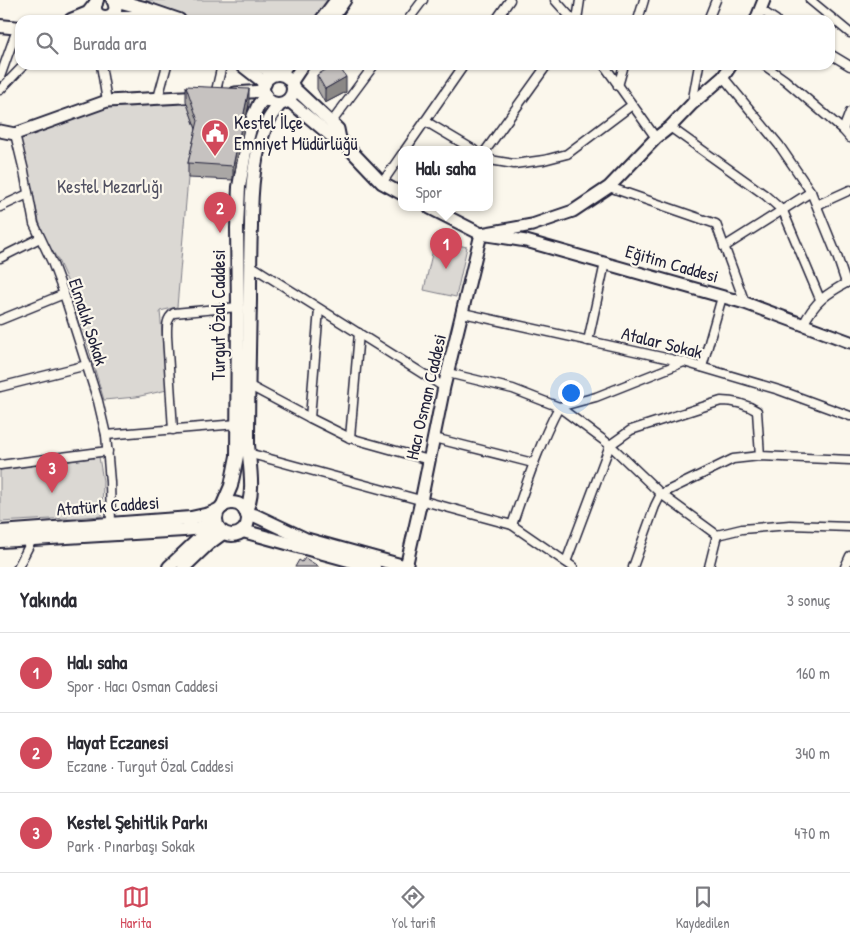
<!DOCTYPE html>
<html lang="tr">
<meta charset="utf-8">
<style>
:root{--surface:#fff;--page:#f7f7f7;--text:#2b2b33;--muted:#7c7c81;--line:#e1e1e2;--accent:#d1495b}
body{margin:0;font-family:"Patrick Hand",sans-serif;background:var(--page);color:var(--text)}
.you{position:absolute;left:570px;top:392px;width:18px;height:18px;margin:-12px;border:4px solid #fff;border-radius:50%;background:#1a73e8;box-shadow:0 0 0 8px #1a73e833}
.badge{display:grid;place-items:center;width:32px;height:32px;border-radius:50%;background:var(--accent);color:#fff;font-size:16px;font-weight:700}
.pin{position:absolute;translate:-50% -41px;filter:drop-shadow(0 1px 2px #0008)}
.pin::after{content:'';position:absolute;top:26px;width:18px;height:15px;background:inherit;clip-path:polygon(0 0,100% 0,50% 100%)}
.popup{position:absolute;left:398px;top:146px;width:95px;height:65px;box-sizing:border-box;display:grid;place-content:center;border-radius:10px;background:var(--surface);filter:drop-shadow(0 1px 4px #0005);font-size:16px;white-space:nowrap;color:var(--muted)}
.popup b{font-size:19px;color:var(--text)}
.popup::after{content:'';position:absolute;left:50%;top:100%;margin-left:-10px;border:10px solid transparent;border-top-color:var(--surface)}
.list{margin:0;padding:0;list-style:none}
h2{display:flex;justify-content:space-between;align-items:center;height:65px;margin:0;padding:0 20px;font-size:21px}
h2 small{font-size:16px;font-weight:400;color:var(--muted)}
.list li{display:grid;grid-template-columns:32px 1fr auto;gap:15px;align-items:center;box-sizing:border-box;height:80px;padding:0 20px;border-top:1px solid var(--line)}
.list b{display:block;font-size:19px;white-space:nowrap}
.list p{margin:0;font-size:16px;white-space:nowrap;color:var(--muted)}
.list em{font-size:16px;font-style:normal;color:var(--muted)}
.icon{flex:none;width:28px;height:28px;fill:none;stroke:currentColor;stroke-width:2;stroke-linecap:round;stroke-linejoin:round}
.map{position:relative;flex:none;width:850px;height:567px;overflow:hidden}
.search{position:absolute;background:var(--surface);box-shadow:0 1px 4px #0004;left:15px;right:15px;top:15px;height:55px;display:flex;align-items:center;gap:12px;box-sizing:border-box;padding:0 18px;border-radius:15px;color:var(--muted);font-size:19px}
.sheet{height:305px;background:var(--surface)}
nav{display:flex;justify-content:space-around;align-items:center;box-sizing:border-box;height:70px;border-top:1px solid var(--line);background:var(--surface);font-size:14px;color:var(--muted)}
nav a{display:grid;justify-items:center;gap:2px}
nav .on{color:var(--accent)}
.map>svg:first-child{display:block}
</style>
<div class="map">
<svg width="850" height="567" viewBox="0 0 850 567">
<rect width="100%" height="100%" fill="#fbf7ec"/>
<filter id="ink" filterUnits="userSpaceOnUse"><feTurbulence type="fractalNoise" baseFrequency=".02" numOctaves="2"/><feDisplacementMap in="SourceGraphic" scale="10" xChannelSelector="R" yChannelSelector="G"/><feConvolveMatrix kernelMatrix="1 2 1 2 8 2 1 2 1" color-interpolation-filters="sRGB"/></filter>
<g filter="url(#ink)">
<g fill="#dbd8d3" stroke="#7e7d87">
<polygon points="145,0 329,0 315,20 193,20"/>
<polygon points="186,101 198,135 188,178 177,307 160,311 167,390 136,397 104,400 70,287 57,258 45,240 39,221 20,138 108,105"/>
<polygon points="435,240 467,247 456,297 424,290"/>
<polygon points="99,457 103,481 102,516 0,522 0,470"/>
</g>
<g fill="none" stroke-linecap="round" stroke-linejoin="round">
<g stroke="#22223b" stroke-width="11">
<g id="minor">
<polyline points="555,0 573,20"/>
<polyline points="810,0 850,33"/>
<polyline points="761,10 776,20"/>
<polyline points="408,20 423,0"/>
<polyline points="496,20 510,0"/>
<polyline points="577,20 580,0"/>
<polyline points="638,20 644,0"/>
<polyline points="708,20 716,0"/>
<polyline points="830,54 850,66"/>
<polyline points="101,65 107,101"/>
<polyline points="604,65 656,138"/>
<polyline points="764,65 785,80 843,130 850,138"/>
<polyline points="0,77 15,35"/>
<polyline points="723,77 779,145 811,192 837,256 846,283"/>
<polyline points="618,86 624,65"/>
<polyline points="0,90 24,65"/>
<polyline points="215,95 222,65"/>
<polyline points="158,98 167,65"/>
<polyline points="692,104 699,65"/>
<polyline points="425,121 474,150"/>
<polyline points="331,123 374,65"/>
<polyline points="670,127 765,195 783,211 820,299"/>
<polyline points="843,130 850,112"/>
<polyline points="15,134 24,171 34,224 52,262 64,294 98,401 106,435 110,482 111,523"/>
<polyline points="405,150 464,65"/>
<polyline points="486,150 547,65"/>
<polyline points="490,160 514,164 544,160 567,154 632,105"/>
<polyline points="382,183 402,154"/>
<polyline points="609,187 716,224 745,303"/>
<polyline points="817,205 850,190"/>
<polyline points="0,207 28,194"/>
<polyline points="724,247 811,192"/>
<polyline points="0,258 40,238"/>
<polyline points="250,265 444,387"/>
<polyline points="463,313 684,362 779,390 850,416"/>
<polyline points="0,320 64,294"/>
<path d="M803,325C815,301 826,294 850,281"/>
<polyline points="588,341 605,263"/>
<polyline points="702,367 722,297"/>
<polyline points="448,373 513,389 559,407 596,397 684,362"/>
<polyline points="248,385 310,418 350,438 429,460"/>
<polyline points="0,387 87,365"/>
<polyline points="310,418 319,309"/>
<path d="M173,430L167,336C167,326 166,319 174,313L238,307"/>
<polyline points="106,435 237,424"/>
<polyline points="350,438 359,333"/>
<polyline points="434,438 533,463"/>
<polyline points="248,453 512,525 573,567"/>
<polyline points="0,465 108,451"/>
<path d="M512,525C526,485 539,444 559,407L610,445L661,494L717,535L709,567"/>
<polyline points="717,535 742,529 790,525 850,527"/>
<path d="M566,562L610,445L631,430L721,401C734,401 746,404 757,411L760,456"/>
<polyline points="18,567 33,538"/>
<polyline points="633,567 655,506 661,494 733,459 760,456 850,460"/>
<polyline points="845,567 850,556"/>
</g>
</g>
<g stroke="#22223b" stroke-width="15">
<g id="secondary">
<polyline points="321,20 336,0"/>
<polyline points="331,20 345,0"/>
<polyline points="756,20 764,0"/>
<polyline points="280,74 287,65"/>
<polyline points="291,83 303,65"/>
<polyline points="293,87 338,129 340,139"/>
<polyline points="235,93 264,91"/>
<polyline points="288,100 331,136 340,139 382,183 402,194"/>
<polyline points="0,131 15,134 107,101 202,96"/>
<polyline points="430,208 481,234 532,225 573,211 609,187 656,138 670,127 692,104 723,77 731,65"/>
<polyline points="406,567 421,501 444,387 481,234 526,241 745,303 850,342"/>
</g>
</g>
<g stroke="#22223b" stroke-width="16">
<g id="primary">
<path d="M97,0C86,23 125,22 113,0"/>
<polyline points="114,0 144,8 179,20"/>
<polyline points="109,17 136,17 155,20"/>
<polyline points="71,20 88,13 96,3"/>
<polyline points="0,26 20,28"/>
<polyline points="242,65 265,83"/>
<polyline points="260,65 275,74"/>
<circle cx="278" cy="89" r="15"/>
<circle cx="232" cy="519" r="16"/>
<polyline points="222,507 231,486 237,456 238,307 237,228 239,187 247,140 253,117 259,104 266,96"/>
<path d="M245,511C256,497 249,461 248,444C248,396 249,348 250,300C250,275 250,251 251,227C251,191 253,153 269,119C272,114 276,109 280,104"/>
<polyline points="247,515 254,515 305,539 407,567"/>
<polyline points="243,531 374,567"/>
<polyline points="0,532 191,518 209,514 218,510"/>
<polyline points="0,541 184,530 199,528 216,523"/>
<polyline points="169,567 203,535 215,528"/>
<polyline points="184,567 208,544 223,533"/>
</g>
</g>
<use href="#minor" stroke="#fbf7ec" stroke-width="8"/>
<use href="#secondary" stroke="#fbf7ec" stroke-width="11"/>
<use href="#primary" stroke="#fbf7ec" stroke-width="12"/>
</g>
<g fill="#aaa7a5" stroke="#22223b">
<polygon points="317,75 346,92 325,103 317,89"/>
<polygon points="186,86 249,104 233,180 188,178 188,163 196,129 186,101"/>
</g>
<g fill="#8b8886" stroke="#22223b">
<polygon points="346,77 346,92 325,103 325,89"/>
<polygon points="249,89 249,104 233,180 233,166"/>
</g>
<g fill="#c6c2c0" stroke="#22223b">
<polygon points="334,65 338,65 346,77 325,89 317,75"/>
<polygon points="186,86 249,89 233,166 188,163 198,121"/>
<polygon points="305,558 318,566 318,567 295,567 299,560 302,562"/>
</g>
</g>
<defs>
<g id="civic-pin" transform="scale(1.4375)"><path d="M0 17L-7.5 6A9.5 9.5 0 1 1 7.5 6Z" fill="#d1495b" stroke="#fbf7ec"/><path d="M-.6-6.5H3V-4.5H.6V-3L4-1V1h2V6H-6V1h2V-1L-.6-3ZM-1.2 2.5V6h2.4V2.5Z" fill="#fff"/></g>
</defs>
<g fill-rule="evenodd">
<use href="#civic-pin" x="215" y="133"/>
</g>
<g text-anchor="middle" stroke-width="4.5" stroke-linejoin="round" paint-order="stroke">
<g font-size="18" fill="#22223b" stroke="#fbf7ec" text-anchor="start">
<text x="234" y="129">Kestel İlçe<tspan x="234" dy="21">Emniyet Müdürlüğü</tspan></text>
</g>
<g font-size="18" fill="#505061" stroke="#fbf7ec">
<text x="110" y="193">Kestel Mezarlığı</text>
</g>
<g font-size="18" fill="#22223b" stroke="#fbf7ec">
<text transform="translate(672 264) rotate(16)" y="6">Eğitim Caddesi</text>
<text transform="translate(219 315) rotate(-90)" y="6">Turgut Özal Caddesi</text>
<text transform="translate(88 322) rotate(72)" y="6">Elmalık Sokak</text>
<text transform="translate(662 343) rotate(14)" y="6">Atalar Sokak</text>
<text transform="translate(426 397) rotate(-77)" y="6">Hacı Osman Caddesi</text>
<text transform="translate(108 506) rotate(-4)" y="6">Atatürk Caddesi</text>
</g>
</g>
</svg>
<div class="you"></div>
<div class="pin badge" style="left:446px;top:269px">1</div>
<div class="popup"><b>Halı saha</b>Spor</div>
<div class="pin badge" style="left:220px;top:233px">2</div>
<div class="pin badge" style="left:52px;top:493px">3</div>
<div class="search"><svg class="icon" aria-label="search" viewBox="0 0 24 24"><circle cx="10" cy="10" r="6"/><path d="M15 15l6 6"/></svg>Burada ara</div>
</div>
<section class="sheet">
<h2>Yakında<small>3 sonuç</small></h2>
<ul class="list">
<li><span class="badge">1</span><div><b>Halı saha</b><p>Spor · Hacı Osman Caddesi</p></div><em>160 m</em></li>
<li><span class="badge">2</span><div><b>Hayat Eczanesi</b><p>Eczane · Turgut Özal Caddesi</p></div><em>340 m</em></li>
<li><span class="badge">3</span><div><b>Kestel Şehitlik Parkı</b><p>Park · Pınarbaşı Sokak</p></div><em>470 m</em></li>
</ul>
</section>
<nav>
<a class="on"><svg class="icon" aria-label="map" viewBox="0 0 24 24"><path d="M3 6l6-2 6 2 6-2v14l-6 2-6-2-6 2zM9 4v14M15 6v14"/></svg>Harita</a>
<a><svg class="icon" aria-label="directions" viewBox="0 0 24 24"><path d="M12 3l9 9-9 9-9-9zM9 14v-3h6M13 9l2 2-2 2"/></svg>Yol tarifi</a>
<a><svg class="icon" aria-label="saved" viewBox="0 0 24 24"><path d="M7 4h10v16l-5-4-5 4z"/></svg>Kaydedilen</a>
</nav>
